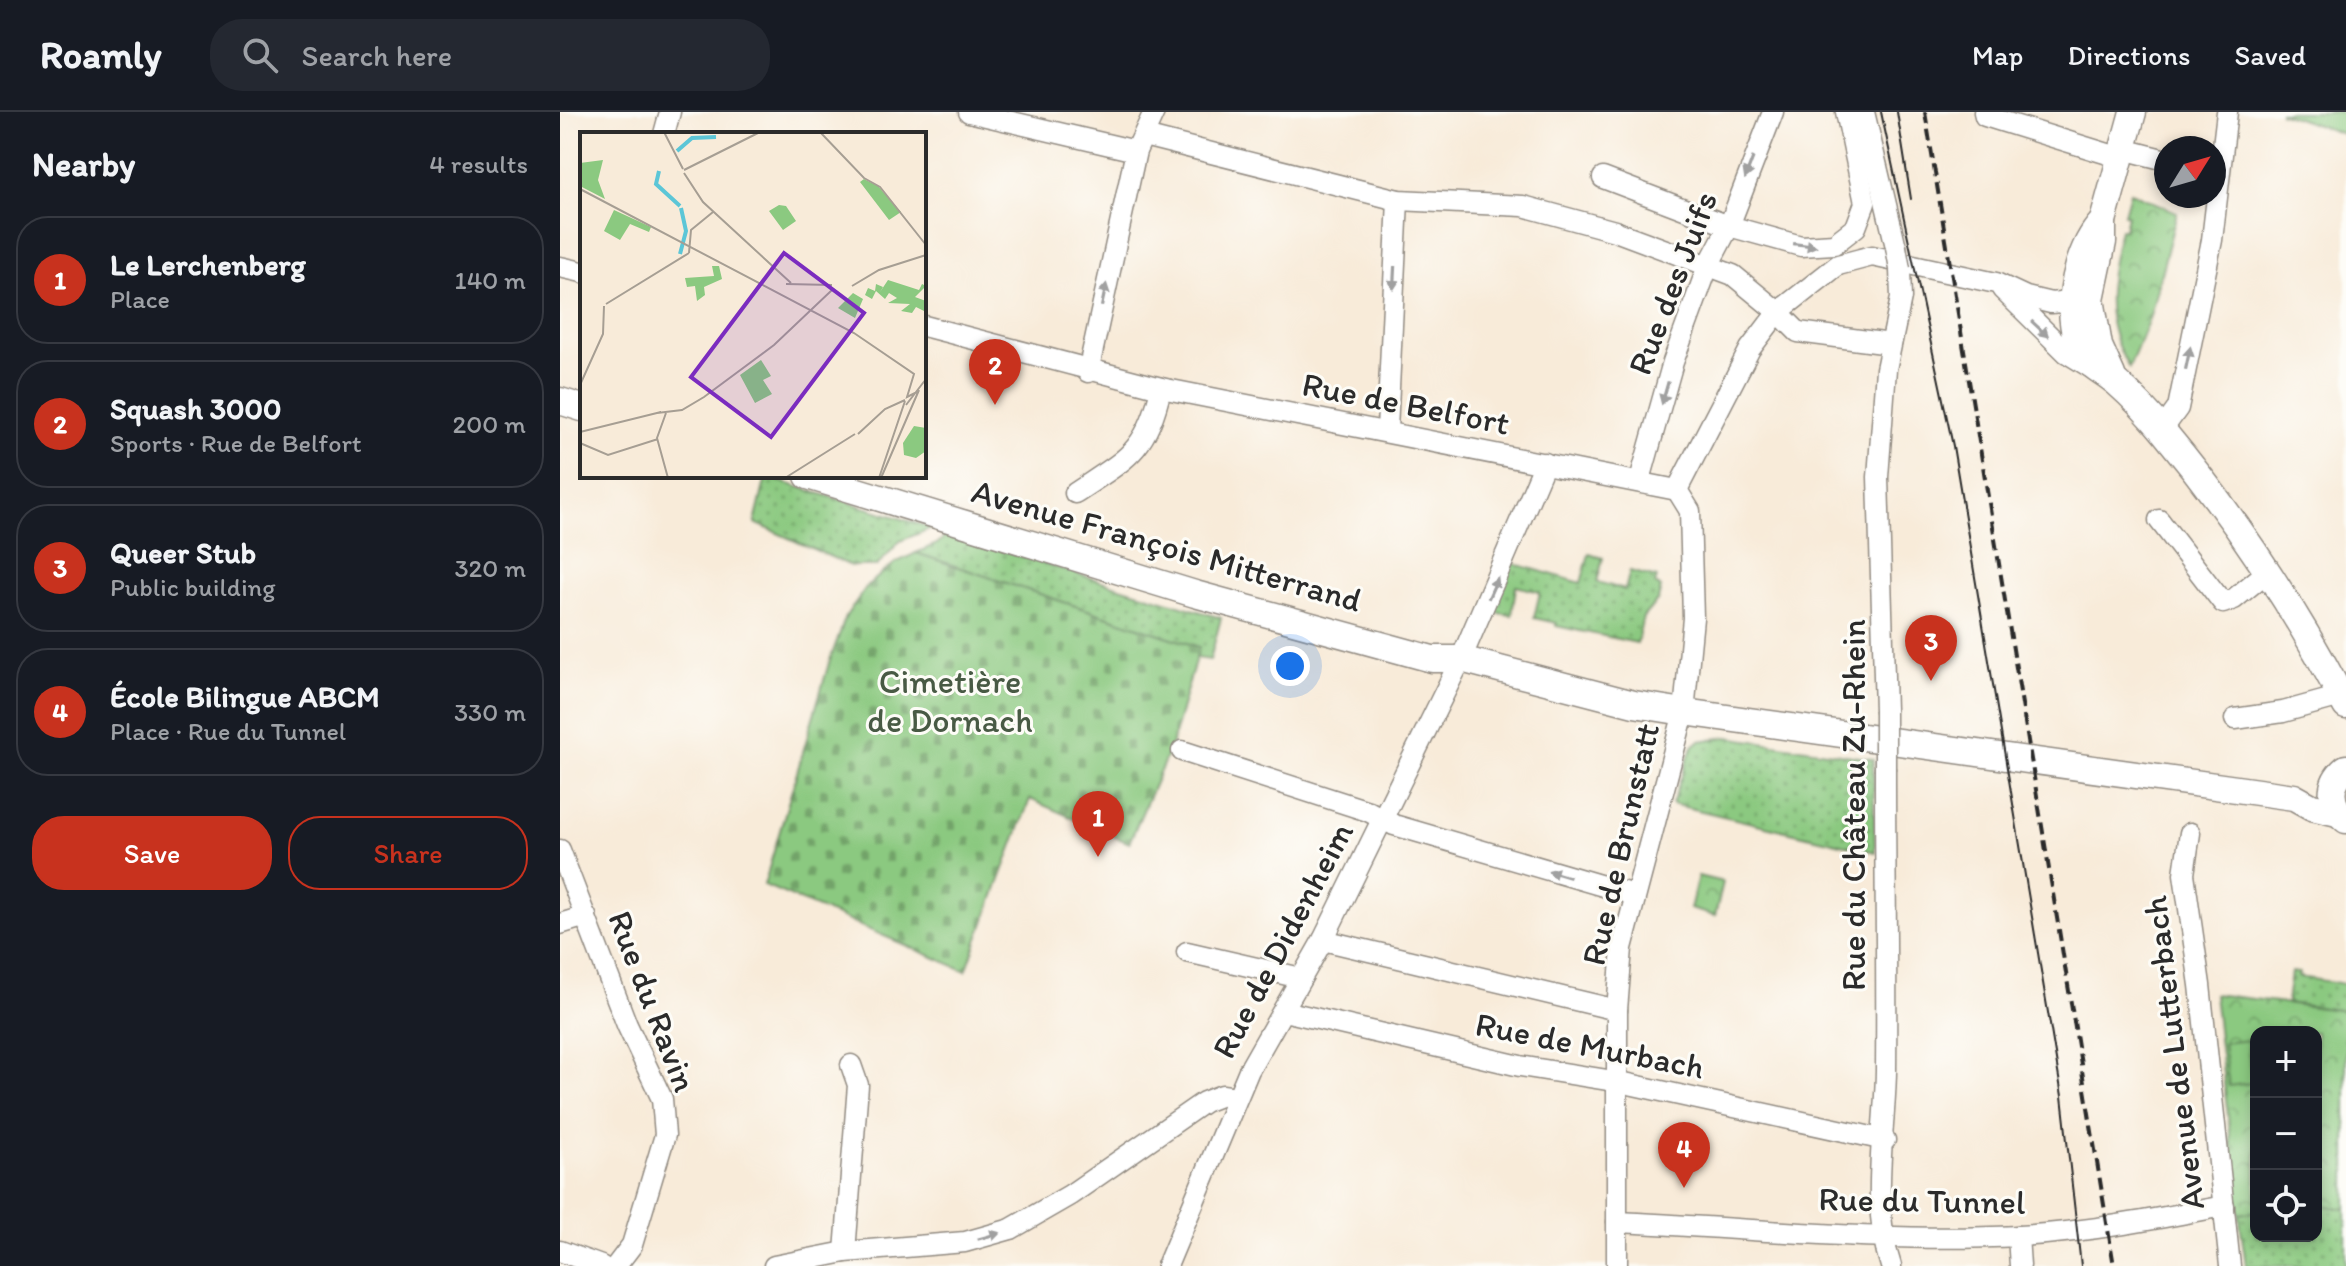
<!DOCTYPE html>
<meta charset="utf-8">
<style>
:root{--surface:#171b24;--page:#242831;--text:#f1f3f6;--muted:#9ea1a6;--line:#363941;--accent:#c8321e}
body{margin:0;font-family:Itim,sans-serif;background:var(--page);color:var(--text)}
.controls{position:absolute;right:24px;bottom:24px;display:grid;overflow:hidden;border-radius:16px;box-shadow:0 4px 12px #0003}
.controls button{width:72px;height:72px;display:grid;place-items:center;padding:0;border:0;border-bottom:2px solid var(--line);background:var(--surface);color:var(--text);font:40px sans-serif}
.compass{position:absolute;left:1594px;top:24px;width:72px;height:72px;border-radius:50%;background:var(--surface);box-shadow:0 4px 12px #0003;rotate:53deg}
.you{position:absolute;left:730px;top:554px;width:28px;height:28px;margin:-20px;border:6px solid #fff;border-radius:50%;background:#1a73e8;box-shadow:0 0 0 12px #1a73e833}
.badge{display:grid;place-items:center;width:52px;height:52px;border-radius:50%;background:var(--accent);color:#fff;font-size:26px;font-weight:700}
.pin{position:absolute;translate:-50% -66px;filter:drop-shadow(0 2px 4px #0008)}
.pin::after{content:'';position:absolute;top:42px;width:28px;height:24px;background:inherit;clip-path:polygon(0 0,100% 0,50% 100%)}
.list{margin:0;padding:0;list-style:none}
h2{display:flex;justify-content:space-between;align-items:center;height:104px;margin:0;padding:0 32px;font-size:34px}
h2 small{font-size:26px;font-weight:400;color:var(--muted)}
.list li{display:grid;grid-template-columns:52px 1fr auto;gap:24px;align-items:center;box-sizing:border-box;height:128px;margin:0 16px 16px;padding:0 16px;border:2px solid var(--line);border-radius:32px}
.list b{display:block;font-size:30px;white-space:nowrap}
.list p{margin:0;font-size:26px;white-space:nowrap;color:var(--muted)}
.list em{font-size:26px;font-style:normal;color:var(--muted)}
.actions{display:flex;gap:16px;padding:24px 32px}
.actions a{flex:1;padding:18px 0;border:2px solid var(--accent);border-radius:32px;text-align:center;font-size:28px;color:var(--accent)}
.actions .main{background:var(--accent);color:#fff}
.icon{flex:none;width:44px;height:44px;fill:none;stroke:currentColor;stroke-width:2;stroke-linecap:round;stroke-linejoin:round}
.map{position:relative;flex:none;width:1786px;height:1154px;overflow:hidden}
header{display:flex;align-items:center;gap:48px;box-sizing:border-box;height:112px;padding:0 40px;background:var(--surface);border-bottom:2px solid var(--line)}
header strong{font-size:38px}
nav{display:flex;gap:44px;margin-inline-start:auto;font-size:28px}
.search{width:560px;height:72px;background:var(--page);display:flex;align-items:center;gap:20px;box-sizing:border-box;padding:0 28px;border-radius:32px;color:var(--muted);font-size:30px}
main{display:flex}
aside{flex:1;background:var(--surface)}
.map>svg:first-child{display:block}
</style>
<header>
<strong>Roamly</strong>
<div class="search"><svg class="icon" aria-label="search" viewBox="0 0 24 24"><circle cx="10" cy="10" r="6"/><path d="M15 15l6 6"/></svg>Search here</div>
<nav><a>Map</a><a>Directions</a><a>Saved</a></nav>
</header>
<main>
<aside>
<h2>Nearby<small>4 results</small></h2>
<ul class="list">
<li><span class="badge">1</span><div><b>Le Lerchenberg</b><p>Place</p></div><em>140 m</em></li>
<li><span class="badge">2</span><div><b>Squash 3000</b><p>Sports · Rue de Belfort</p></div><em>200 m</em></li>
<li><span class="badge">3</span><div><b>Queer Stub</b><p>Public building</p></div><em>320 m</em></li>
<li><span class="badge">4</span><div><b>École Bilingue ABCM</b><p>Place · Rue du Tunnel</p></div><em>330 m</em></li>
</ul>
<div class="actions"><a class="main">Save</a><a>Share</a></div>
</aside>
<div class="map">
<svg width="1786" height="1154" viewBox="0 0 1786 1154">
<defs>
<pattern id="grass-dots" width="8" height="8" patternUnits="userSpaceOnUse" patternTransform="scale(2)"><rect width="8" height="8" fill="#8bc980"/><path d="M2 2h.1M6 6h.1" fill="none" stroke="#72a369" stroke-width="1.8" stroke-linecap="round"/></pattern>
<pattern id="cemetery-stones" width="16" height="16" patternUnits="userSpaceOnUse" patternTransform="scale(2)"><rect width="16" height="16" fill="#8bc980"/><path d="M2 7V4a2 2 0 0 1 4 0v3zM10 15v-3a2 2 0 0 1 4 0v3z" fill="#72a369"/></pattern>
<pattern id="park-crowns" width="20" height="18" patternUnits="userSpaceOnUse" patternTransform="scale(2)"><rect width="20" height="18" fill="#8bc980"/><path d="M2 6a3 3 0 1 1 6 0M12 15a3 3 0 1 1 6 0" fill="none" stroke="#72a369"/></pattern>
</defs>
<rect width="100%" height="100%" fill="#fdfcf7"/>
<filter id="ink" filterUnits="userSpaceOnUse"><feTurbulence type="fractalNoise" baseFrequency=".0125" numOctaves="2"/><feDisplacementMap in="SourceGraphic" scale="16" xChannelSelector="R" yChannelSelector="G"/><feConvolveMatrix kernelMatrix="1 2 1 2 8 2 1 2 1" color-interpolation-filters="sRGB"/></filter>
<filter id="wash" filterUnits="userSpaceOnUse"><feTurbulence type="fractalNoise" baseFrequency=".006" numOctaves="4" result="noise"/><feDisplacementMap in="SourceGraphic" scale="32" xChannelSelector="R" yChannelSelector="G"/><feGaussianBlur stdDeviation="1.8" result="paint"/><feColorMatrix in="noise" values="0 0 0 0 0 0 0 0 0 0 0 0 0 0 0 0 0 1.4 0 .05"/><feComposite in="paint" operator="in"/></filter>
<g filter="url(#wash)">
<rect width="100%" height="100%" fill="#f8ebd9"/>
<g fill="url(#grass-dots)" stroke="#5b7a56" stroke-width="2">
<polygon points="206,365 372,416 340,429 317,454 291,454 195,411"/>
<polygon points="388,422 661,506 650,548 636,546 638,535 356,441 377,432"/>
<polygon points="1029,442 1043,446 1037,470 1065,478 1070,459 1097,466 1095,472 1101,476 1098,488 1083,505 1077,531 996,514 996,511 974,506 980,480 956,474 952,503 932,500 952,451 1021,471"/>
<polygon points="1168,625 1313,647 1315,740 1112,692 1132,635 1139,629"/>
<polygon points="1731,860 1739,861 1738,865 1786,872 1786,899 1727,891"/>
<polygon points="1756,1092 1786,1097 1786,1154 1686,1154 1679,1102 1696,1099 1696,1124 1756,1124"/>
</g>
<polygon fill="url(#cemetery-stones)" stroke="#5b7a56" stroke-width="2" points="356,441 639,535 611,634 569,731 470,687 406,859 204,773 269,551 286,504 307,474 335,451"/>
<g fill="url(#park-crowns)" stroke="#5b7a56" stroke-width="2">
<path d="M1570,80L1617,100L1590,204L1569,256C1540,208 1547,169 1560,117H1564L1567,103L1564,102Z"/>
<polygon points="1138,764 1163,770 1155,804 1130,797"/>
<polygon points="1654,882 1786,899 1786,1097 1756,1092 1756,920 1696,920 1696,1099 1679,1102"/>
</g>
<g fill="#8bc980" stroke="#5b7a56" stroke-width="2">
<polygon points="1719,0 1786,0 1786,23"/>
<polygon points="1687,928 1692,971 1669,974 1663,931"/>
</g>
</g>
<g filter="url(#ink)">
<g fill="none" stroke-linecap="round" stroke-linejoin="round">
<g stroke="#928b82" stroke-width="23">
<g id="minor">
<polyline points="409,0 576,39"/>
<polyline points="1304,0 1336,135"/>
<polyline points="1424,0 1425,4 1561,46"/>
<polyline points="104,22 110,0"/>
<polyline points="584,24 838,88 963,94 1055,119 1173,163 1218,200 1278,153 1312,144 1436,171 1466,185 1491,191 1527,187"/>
<polyline points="1563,37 1606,48"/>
<polyline points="1043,66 1169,114 1241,134 1274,132 1296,115 1305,91 1286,0"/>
<polyline points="0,155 22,160"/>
<polyline points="1442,177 1507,241 1530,255"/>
<polyline points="364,214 601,276 1117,378"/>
<polyline points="528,260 576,39 594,0"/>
<polyline points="827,318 838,88"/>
<polyline points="1602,318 1618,296 1652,128 1667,0"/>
<polyline points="1080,368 1113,250 1148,154 1169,114 1213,0"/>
<polyline points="1117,378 1190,237 1218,200 1238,220 1331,232"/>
<path d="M515,381C566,347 587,340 601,276"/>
<polyline points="1599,408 1663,491 1674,487 1708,459"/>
<polyline points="1325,598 1318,365 1326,257 1341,186 1340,157"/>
<polyline points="1675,607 1723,600 1781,584"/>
<polyline points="622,639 808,699 834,713 1074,783"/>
<path d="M1325,658C1325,758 1327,858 1326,959C1325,1022 1310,1093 1331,1154"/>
<polyline points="1630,721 1624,762 1640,873 1670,1154"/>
<polyline points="0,738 67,913 102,987 105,1023 72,1133 56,1154"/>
<polyline points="0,812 26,804"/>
<polyline points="763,828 1057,898"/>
<polyline points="627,840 741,866"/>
<polyline points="724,899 960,954 1060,970 1325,1028"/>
<path d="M1057,1110C1190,1116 1326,1131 1459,1124C1528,1120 1596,1107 1664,1094"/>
<polyline points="1458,1124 1460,1154"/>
<polyline points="0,1139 41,1154"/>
<polyline points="285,1140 298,973 291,953"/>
<polyline points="214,1154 285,1140 405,1130 451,1117 510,1083 644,990 662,983 676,985"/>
<polyline points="607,1154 689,958 763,828 901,547 985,351"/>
<polyline points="1057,1154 1057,898 1062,836 1124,600 1133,506 1130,399 1117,378"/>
</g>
</g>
<g stroke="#928b82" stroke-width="29">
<g id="major">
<path d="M1543,109C1517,137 1505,191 1517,229C1525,255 1539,255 1557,271C1573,285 1590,303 1604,320C1675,405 1735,496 1786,594"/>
<polyline points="1552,263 1539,234 1531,187 1543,130 1543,109 1573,0"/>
<polyline points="0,289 22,296"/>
<polyline points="248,364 635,482 872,547 901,547 1074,592 1124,600 1734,685 1752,695 1778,701"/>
<path d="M1786,656C1768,671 1768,692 1786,708"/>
</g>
</g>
<use href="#minor" stroke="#fff" stroke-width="20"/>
<use href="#major" stroke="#fff" stroke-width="26"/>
<g stroke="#2b2b2b" stroke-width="2">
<polyline points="1321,0 1393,334 1502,984 1521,1154"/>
<polyline points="1337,0 1351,87"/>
</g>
<polyline stroke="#2b2b2b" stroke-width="4" stroke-dasharray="12 6" stroke-linecap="butt" points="1365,0 1554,1154"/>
<g stroke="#928b82" stroke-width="23" stroke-linecap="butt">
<g id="minor-bridge">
<polyline points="1336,135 1340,157"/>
<polyline points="1325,598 1325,658"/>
</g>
</g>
<use href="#minor-bridge" stroke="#fff" stroke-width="20"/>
</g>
<defs><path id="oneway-solid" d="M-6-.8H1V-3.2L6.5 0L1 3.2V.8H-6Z" transform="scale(2)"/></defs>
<g fill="#a0a0a0">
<use href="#oneway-solid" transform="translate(1189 56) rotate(111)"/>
<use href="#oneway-solid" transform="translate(1245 133) rotate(7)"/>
<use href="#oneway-solid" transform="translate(834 166) rotate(93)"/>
<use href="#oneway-solid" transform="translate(544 183) rotate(-78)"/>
<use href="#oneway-solid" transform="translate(1480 217) rotate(43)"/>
<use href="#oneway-solid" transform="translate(1628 246) rotate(-78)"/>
<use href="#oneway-solid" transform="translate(1105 281) rotate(106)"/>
<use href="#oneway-solid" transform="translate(933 476) rotate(-66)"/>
<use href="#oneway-solid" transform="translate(999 762) rotate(-163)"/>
<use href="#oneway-solid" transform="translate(429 1124) rotate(-16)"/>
</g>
</g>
<g text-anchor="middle" stroke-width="6" stroke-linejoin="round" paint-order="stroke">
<g font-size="34" fill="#2b2b2b" stroke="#fdfcf7">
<text transform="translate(1112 171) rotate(-69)" y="12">Rue des Juifs</text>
<text transform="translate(846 291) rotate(11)" y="12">Rue de Belfort</text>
<text transform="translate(607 433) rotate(16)" y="12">Avenue François Mitterrand</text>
<text transform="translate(1293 693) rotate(-90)" y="12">Rue du Château Zu-Rhein</text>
<text transform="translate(1060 732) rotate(-77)" y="12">Rue de Brunstatt</text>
<text transform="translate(722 828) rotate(-62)" y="12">Rue de Didenheim</text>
<text transform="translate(93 889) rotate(69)" y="12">Rue du Ravin</text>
<text transform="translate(1030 933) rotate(11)" y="12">Rue de Murbach</text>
<text transform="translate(1613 941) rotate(-97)" y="12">Avenue de Lutterbach</text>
<text transform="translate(1362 1088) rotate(1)" y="12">Rue du Tunnel</text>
</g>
<g font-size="34" fill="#485a44" stroke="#fdfcf7">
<text x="390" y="581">Cimetière<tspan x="390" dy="39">de Dornach</tspan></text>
</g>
</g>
<g transform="translate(20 20)">
<rect width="346" height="346" fill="#f8ebd9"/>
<path d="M23,28L18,48L25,67L0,54V31ZM284,47L298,54L321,80L309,88L280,50ZM34,78L71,95L69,100L50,92L40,108L24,99ZM308,148L339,158L342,152L346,154L335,165L346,169L344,179L336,175L332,181L321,179L330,172L308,171L317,166L309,161L305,167L296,159L292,167L285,163L288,156L295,159L296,152L303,155L300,160Z" fill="#8bc980"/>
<path d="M181,228L191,244L183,248L192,262L175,271L160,243Z" fill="#8bc980"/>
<path d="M199,73L206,74L216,89L203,98L189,79ZM132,134H139L142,147L124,155L125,163L117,169L115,154L107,155L105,146L134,144ZM273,161L283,167L275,186L258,176Z" fill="#8bc980"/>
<path d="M334,294L346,296V319L336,326L324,323L323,311Z" fill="#8bc980"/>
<path fill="none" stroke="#5cc6d7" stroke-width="4" d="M97,19L112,6L136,5M79,39L76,52L100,74M100,122L106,99L101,76"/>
<path fill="none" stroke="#a69e93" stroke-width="2" d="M84,0L103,37M240,0L284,46L300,55L346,113M104,38L180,0M104,41L123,70L211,151M0,57L274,201L334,242L327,265L339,259M109,121L111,98L133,80M206,152L252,153M272,154L299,138L346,123M26,172L109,121M0,253L23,202L24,174M326,273L346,247M77,281L102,278L124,265L194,213L252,158M86,281L77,306L88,346M0,300L81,280M278,302L305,277L325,268M0,311L28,323L78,307M205,346L275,302M299,346L325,269M301,346L339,258"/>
<path fill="#7b2cbf" fill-opacity="0.15" stroke="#7b2cbf" stroke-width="4" d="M204,121L284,181L191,305L111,245Z"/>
<rect width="346" height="346" fill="none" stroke="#2b2b2b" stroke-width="4"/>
</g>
</svg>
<div class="controls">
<button>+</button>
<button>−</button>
<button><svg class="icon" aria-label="locate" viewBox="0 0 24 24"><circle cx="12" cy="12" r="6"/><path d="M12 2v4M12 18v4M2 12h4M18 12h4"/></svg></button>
</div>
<svg class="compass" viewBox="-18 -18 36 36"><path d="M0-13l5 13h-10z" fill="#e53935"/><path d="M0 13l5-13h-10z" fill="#9ea1a6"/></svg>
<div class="you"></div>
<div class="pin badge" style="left:538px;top:745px">1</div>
<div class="pin badge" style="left:435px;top:293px">2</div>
<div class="pin badge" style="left:1371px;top:569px">3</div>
<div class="pin badge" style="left:1124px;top:1076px">4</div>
</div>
</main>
